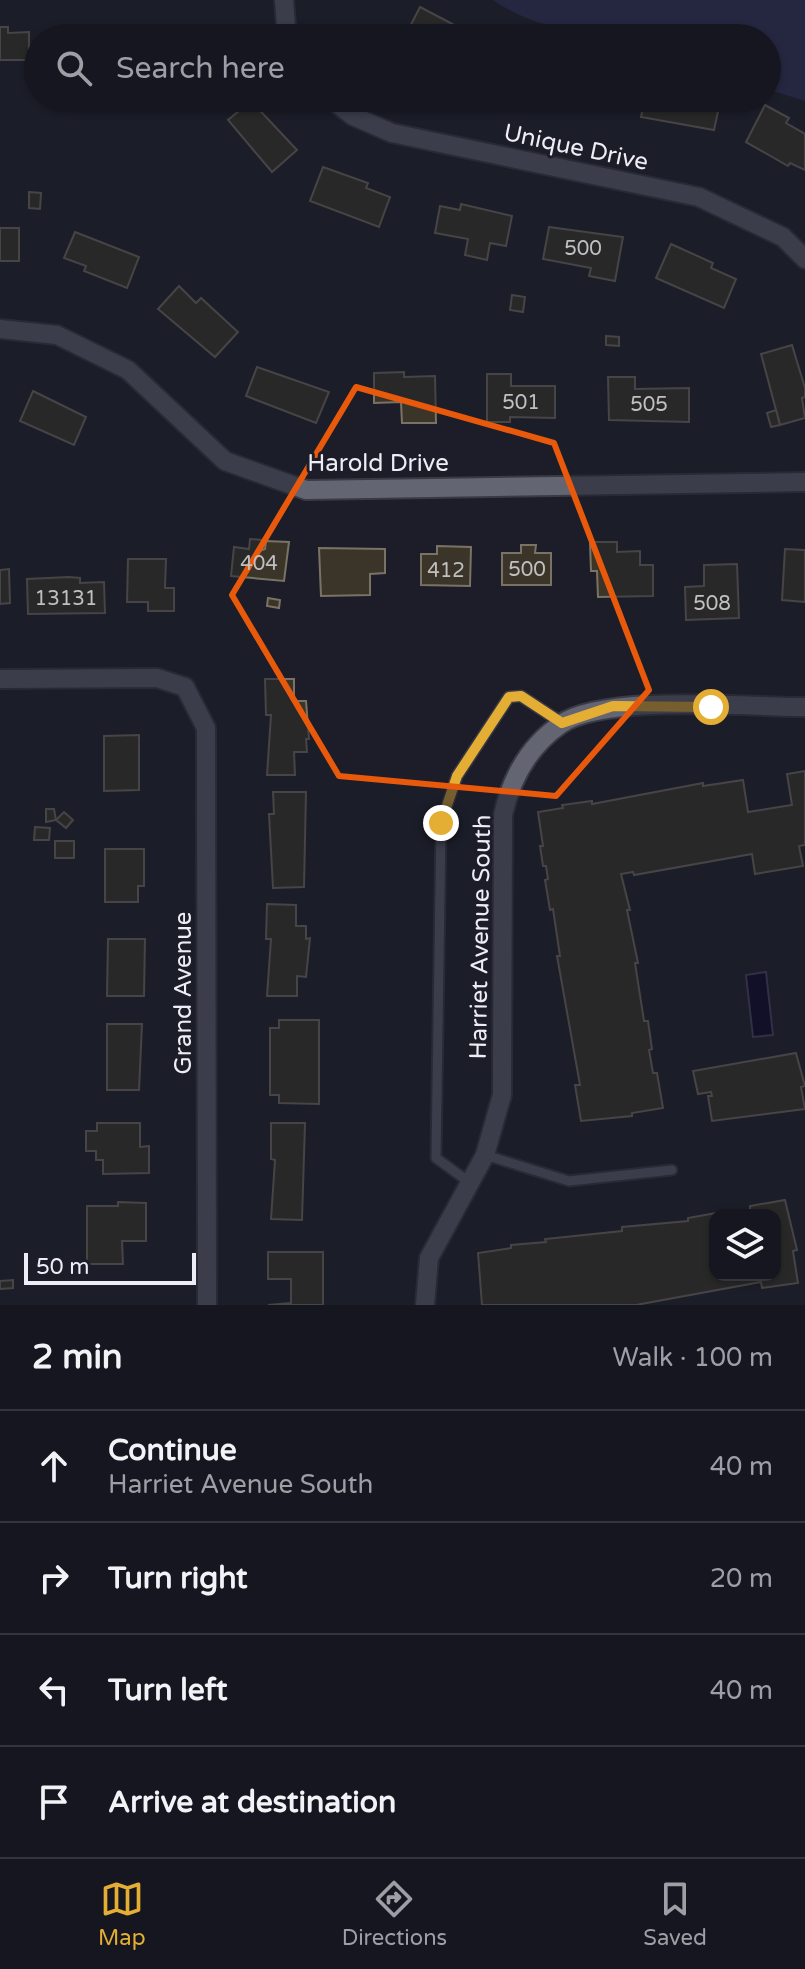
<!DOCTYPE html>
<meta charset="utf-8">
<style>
:root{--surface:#15161f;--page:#22232c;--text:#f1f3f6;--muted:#9d9fa4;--line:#34353d;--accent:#e4ae35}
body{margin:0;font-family:"Varela Round",sans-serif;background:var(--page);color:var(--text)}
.controls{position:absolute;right:24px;bottom:24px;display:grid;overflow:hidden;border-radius:16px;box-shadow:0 2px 6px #0004}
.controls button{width:72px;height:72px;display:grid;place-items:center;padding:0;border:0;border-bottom:2px solid var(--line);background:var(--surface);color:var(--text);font:40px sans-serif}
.scale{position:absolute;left:24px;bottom:20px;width:172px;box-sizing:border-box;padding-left:8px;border:4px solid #ecedf5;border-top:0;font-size:22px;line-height:28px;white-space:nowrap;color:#ecedf5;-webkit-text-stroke:6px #1c1d29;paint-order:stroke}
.stop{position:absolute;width:24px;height:24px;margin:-18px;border:6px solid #e4ae35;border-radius:50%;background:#fff}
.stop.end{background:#e4ae35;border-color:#fff;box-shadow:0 2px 8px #0008}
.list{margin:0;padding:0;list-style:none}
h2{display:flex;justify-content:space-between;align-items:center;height:104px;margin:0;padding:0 32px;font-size:34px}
h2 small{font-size:26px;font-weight:400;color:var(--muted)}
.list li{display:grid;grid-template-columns:52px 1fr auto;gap:24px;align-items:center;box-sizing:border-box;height:112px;padding:0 32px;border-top:2px solid var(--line)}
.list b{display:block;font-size:30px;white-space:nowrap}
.list p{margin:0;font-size:26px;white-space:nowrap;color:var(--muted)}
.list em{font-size:26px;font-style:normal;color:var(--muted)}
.icon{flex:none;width:44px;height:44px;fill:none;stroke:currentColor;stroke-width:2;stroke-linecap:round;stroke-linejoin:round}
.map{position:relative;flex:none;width:805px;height:1305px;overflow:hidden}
.search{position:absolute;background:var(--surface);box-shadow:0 2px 6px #0004;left:24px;right:24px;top:24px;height:88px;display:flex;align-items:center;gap:20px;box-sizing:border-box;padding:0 28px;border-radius:44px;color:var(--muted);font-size:30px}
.sheet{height:552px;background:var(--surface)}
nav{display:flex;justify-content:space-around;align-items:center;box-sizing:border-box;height:112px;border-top:2px solid var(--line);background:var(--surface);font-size:22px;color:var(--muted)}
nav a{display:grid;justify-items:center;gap:4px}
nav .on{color:var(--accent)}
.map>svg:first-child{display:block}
</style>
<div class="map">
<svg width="805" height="1305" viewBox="0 0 805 1305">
<rect width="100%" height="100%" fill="#1c1d29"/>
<path fill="#32335c" d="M493,0H805V101L767,89V38C682,38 565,50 493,0Z"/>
<polygon fill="#070028" stroke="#4c4766" stroke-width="2" points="766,972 773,1035 753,1037 746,975"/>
<g fill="#3b3529" stroke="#7a7365" stroke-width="2">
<polygon points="420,7 479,38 404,38"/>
<polygon points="0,27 8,27 8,33 29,32 29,60 0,60"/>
<polygon points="63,29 129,31 128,38 63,38"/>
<polygon points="555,98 610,98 608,110 554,103"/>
<polygon points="645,98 721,98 714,130 641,117"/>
<polygon points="251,101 297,150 272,172 228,120"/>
<polygon points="765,105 789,118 786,123 805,134 805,170 790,163 788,166 746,142"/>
<polygon points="323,167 368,183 366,188 390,197 379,227 310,201"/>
<polygon points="29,192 41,193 40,209 29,208"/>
<polygon points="461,204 512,216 506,246 490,243 487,260 465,255 468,239 435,233 440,206 460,210"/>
<polygon points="549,227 623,237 615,281 589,276 591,268 543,259"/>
<rect x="0" y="228" width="19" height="33"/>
<polygon points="75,232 139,257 127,288 84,271 86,266 64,258"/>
<polygon points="671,244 713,263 711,268 736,279 724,308 656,278"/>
<polygon points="179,286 196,303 201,298 238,332 215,357 158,309"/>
<polygon points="512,295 525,297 523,312 510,310"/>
<polygon points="606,336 619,337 619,346 606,345"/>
<polygon points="792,345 805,388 805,397 802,398 805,418 780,425 761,354"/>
<polygon points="257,367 329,392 316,423 246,396"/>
<polygon points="404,372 404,377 435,376 436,423 402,423 401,402 374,403 374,373"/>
<polygon points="487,374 511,374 511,386 555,386 555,418 510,417 510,422 487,422"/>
<polygon points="608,377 635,377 635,389 689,388 689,422 609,420"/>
<polygon points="33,391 86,417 74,445 20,421"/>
<polygon points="776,410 780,425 771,427 767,413"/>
<polygon points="250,539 262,540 262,550 265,549 266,541 289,542 284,581 231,576 234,547 249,549"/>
<polygon points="590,542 617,542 617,552 640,551 640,565 653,565 653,596 598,597 597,571 591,571"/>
<polygon points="521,545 536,545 535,553 551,553 551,585 502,585 502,553 521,553"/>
<polygon points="437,546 471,547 470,586 421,585 421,554 437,554"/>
<polygon points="319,548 385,549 385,573 370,574 370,595 321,596"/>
<polygon points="785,549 805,550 805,602 782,600"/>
<polygon points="128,559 166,559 165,588 174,588 174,611 148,611 148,602 127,602"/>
<polygon points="737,564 739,618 686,620 685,587 704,586 704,565"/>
<polygon points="9,569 10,603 0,604 0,570"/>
<polygon points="69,577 80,578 80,583 104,582 105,613 28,614 27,579"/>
<polygon points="268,598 280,600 279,608 267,606"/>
<polygon points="265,679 294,679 294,701 306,701 309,739 306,739 307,752 294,752 295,775 267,775 271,715 266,715"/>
<polygon points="139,735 139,790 104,791 104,736"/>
<polygon points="805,771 805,845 799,846 803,866 755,874 752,854 634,875 633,872 621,874 630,910 627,910 638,963 635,963 644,1021 648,1021 652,1049 649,1050 653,1073 657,1073 663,1108 632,1113 632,1116 581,1121 575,1085 580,1085 557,956 560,956 553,909 550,910 545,880 548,879 546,866 543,866 540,846 543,846 538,812 563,808 562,805 592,801 592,804 703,783 703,786 743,780 748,812 792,805 787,774"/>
<polygon points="273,792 306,792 304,887 273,888 269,814 274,814"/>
<polygon points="46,809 54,809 56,820 46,822"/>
<polygon points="64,812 73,820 66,828 56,820"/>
<polygon points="35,827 50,828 49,840 34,840"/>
<rect x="55" y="841" width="19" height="17"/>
<polygon points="105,849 144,849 144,886 138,886 138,902 105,902"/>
<polygon points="267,904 296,905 296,926 306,926 306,939 310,938 306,977 297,976 297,996 267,996 271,939 266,939"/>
<polygon points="108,939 145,939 144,996 107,996"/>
<polygon points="279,1020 319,1020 319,1104 279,1103 279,1095 270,1095 270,1028 279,1028"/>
<polygon points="107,1024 142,1024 139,1090 107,1090"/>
<polygon points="796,1053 805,1086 801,1087 805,1109 712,1121 708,1096 712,1096 711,1092 698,1094 693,1071"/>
<polygon points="97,1123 140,1123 140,1147 149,1146 149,1173 103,1174 103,1160 96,1160 96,1151 86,1151 86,1131 97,1131"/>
<polygon points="271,1123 305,1123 302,1220 271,1219 275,1160 271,1159"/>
<polygon points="785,1200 797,1250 793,1251 798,1283 762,1288 761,1282 636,1305 482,1305 478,1253 511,1248 511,1245 546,1242 545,1239 622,1231 622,1227 688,1221 688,1218 716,1213 715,1275 775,1275 775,1215 724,1215 750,1211 750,1206"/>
<polygon points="118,1202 146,1203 146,1241 122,1241 123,1264 87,1264 87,1206 118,1206"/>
<polygon points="268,1252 323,1252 323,1305 268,1305 291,1303 291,1279 268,1279"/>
<polygon points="13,1280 13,1288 0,1289 0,1281"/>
</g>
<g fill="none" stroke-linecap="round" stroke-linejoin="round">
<g stroke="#393a43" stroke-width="13">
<g id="lane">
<polyline points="485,1155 569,1181 672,1170"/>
<polyline points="469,1182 436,1158 441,823 457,776 509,697 521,696 562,723"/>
</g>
</g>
<g stroke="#393a43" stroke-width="22">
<g id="street">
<polyline points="284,0 287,38"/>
<polyline points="330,98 353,116 392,133 699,197 783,237 805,259"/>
<polyline points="0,329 57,335 128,370 225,461 306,490 805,482"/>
<polyline points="0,679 157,678 185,687 206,728 207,1305"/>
<path d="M425,1305L429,1258L485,1155L502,1095L503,815C511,779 529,746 561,724C605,694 748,707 805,707"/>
</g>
</g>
<use href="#lane" stroke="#636573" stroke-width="9"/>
<use href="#street" stroke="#636573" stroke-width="18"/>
</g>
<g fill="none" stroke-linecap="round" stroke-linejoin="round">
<polyline stroke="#e4ae35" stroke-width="10" points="441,823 457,776 509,697 521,696 562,723 613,706 711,707"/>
</g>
<path d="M0 0H805V1305H0ZM356,387L554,443L649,690L556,796L339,776L232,595Z" fill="#1c1d29" fill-opacity=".55" fill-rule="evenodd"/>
<path fill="none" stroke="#e8590c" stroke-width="6" stroke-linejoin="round" d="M356,387L554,443L649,690L556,796L339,776L232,595Z"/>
<g text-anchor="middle" stroke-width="6" stroke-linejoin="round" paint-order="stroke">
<g font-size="20" fill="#c0bfc2">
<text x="583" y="255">500</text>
<text x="521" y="409">501</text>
<text x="649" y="411">505</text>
<text x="259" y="570">404</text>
<text x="527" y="576">500</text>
<text x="446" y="577">412</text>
<text x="66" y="605">13131</text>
<text x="712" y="610">508</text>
</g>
<g font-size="24" fill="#ecedf5" stroke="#1c1d29">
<text transform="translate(576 147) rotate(12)" y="8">Unique Drive</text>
<text x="378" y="471">Harold Drive</text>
<text transform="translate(480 937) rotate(-89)" y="8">Harriet Avenue South</text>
<text transform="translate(183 993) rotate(-90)" y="8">Grand Avenue</text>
</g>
</g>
</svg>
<div class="controls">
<button><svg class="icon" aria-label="layers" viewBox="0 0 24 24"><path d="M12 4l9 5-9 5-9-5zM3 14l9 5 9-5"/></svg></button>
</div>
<div class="scale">50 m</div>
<div class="stop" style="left:711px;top:707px"></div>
<div class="stop end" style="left:441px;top:823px"></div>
<div class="search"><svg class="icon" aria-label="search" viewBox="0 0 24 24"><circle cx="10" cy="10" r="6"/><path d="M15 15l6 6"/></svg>Search here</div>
</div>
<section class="sheet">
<h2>2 min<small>Walk · 100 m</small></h2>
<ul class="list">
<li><svg class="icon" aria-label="ahead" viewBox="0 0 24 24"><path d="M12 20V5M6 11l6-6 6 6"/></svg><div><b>Continue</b><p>Harriet Avenue South</p></div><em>40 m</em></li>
<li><svg class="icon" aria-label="right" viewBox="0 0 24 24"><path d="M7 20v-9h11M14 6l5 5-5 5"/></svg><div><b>Turn right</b></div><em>20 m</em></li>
<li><svg class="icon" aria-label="left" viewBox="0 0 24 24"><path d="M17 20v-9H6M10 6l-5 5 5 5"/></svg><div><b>Turn left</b></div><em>40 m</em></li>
<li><svg class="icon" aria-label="arrive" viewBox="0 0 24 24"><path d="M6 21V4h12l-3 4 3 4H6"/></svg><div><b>Arrive at destination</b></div></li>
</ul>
</section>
<nav>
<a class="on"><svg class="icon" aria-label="map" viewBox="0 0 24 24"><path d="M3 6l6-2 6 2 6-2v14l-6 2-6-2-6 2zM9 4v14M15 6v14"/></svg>Map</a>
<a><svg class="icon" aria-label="directions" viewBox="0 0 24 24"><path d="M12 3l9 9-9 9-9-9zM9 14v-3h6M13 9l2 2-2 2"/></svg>Directions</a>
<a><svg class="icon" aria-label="saved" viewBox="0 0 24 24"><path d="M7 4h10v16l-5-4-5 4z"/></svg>Saved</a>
</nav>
